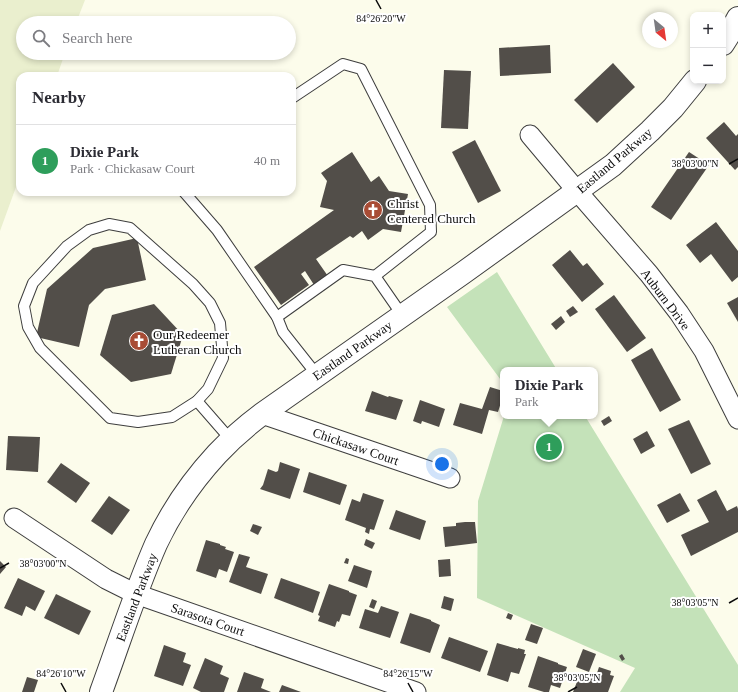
<!DOCTYPE html>
<meta charset="utf-8">
<style>
:root{--surface:#fff;--page:#f7f7f7;--text:#2b2b33;--muted:#7c7c81;--line:#e1e1e2;--accent:#111827}
body{margin:0;font-family:"Times New Roman",serif;background:var(--page);color:var(--text)}
.controls{position:absolute;right:12px;top:12px;display:grid;overflow:hidden;border-radius:8px;box-shadow:0 2px 6px #0003}
.controls button{width:36px;height:36px;display:grid;place-items:center;padding:0;border:0;border-bottom:1px solid var(--line);background:var(--surface);color:var(--text);font:20px sans-serif}
.compass{position:absolute;left:642px;top:12px;width:36px;height:36px;border-radius:50%;background:var(--surface);box-shadow:0 2px 6px #0003;rotate:151deg}
.you{position:absolute;left:442px;top:464px;width:14px;height:14px;margin:-10px;border:3px solid #fff;border-radius:50%;background:#1a73e8;box-shadow:0 0 0 6px #1a73e833}
.badge{display:grid;place-items:center;width:26px;height:26px;border-radius:50%;background:var(--accent);color:#fff;font-size:13px;font-weight:700}
.pin{position:absolute;translate:-50% -50%;border:2px solid #fff;box-shadow:0 1px 4px #0006}
.popup{position:absolute;left:500px;top:367px;width:98px;height:52px;box-sizing:border-box;display:grid;place-content:center;border-radius:8px;background:var(--surface);filter:drop-shadow(0 1px 3px #0005);font-size:13px;white-space:nowrap;color:var(--muted)}
.popup b{font-size:15px;color:var(--text)}
.popup::after{content:'';position:absolute;left:50%;top:100%;margin-left:-8px;border:8px solid transparent;border-top-color:var(--surface)}
.list{margin:0;padding:0;list-style:none}
h2{display:flex;justify-content:space-between;align-items:center;height:52px;margin:0;padding:0 16px;font-size:17px}
h2 small{font-size:13px;font-weight:400;color:var(--muted)}
.list li{display:grid;grid-template-columns:26px 1fr auto;gap:12px;align-items:center;box-sizing:border-box;height:72px;padding:0 16px;border-top:1px solid var(--line)}
.list b{display:block;font-size:15px;white-space:nowrap}
.list p{margin:0;font-size:13px;white-space:nowrap;color:var(--muted)}
.list em{font-size:13px;font-style:normal;color:var(--muted)}
.icon{flex:none;width:22px;height:22px;fill:none;stroke:currentColor;stroke-width:2;stroke-linecap:round;stroke-linejoin:round}
.map{position:relative;flex:none;width:738px;height:692px;overflow:hidden}
.search{position:absolute;background:var(--surface);box-shadow:0 2px 6px #0003;left:16px;top:16px;width:280px;height:44px;display:flex;align-items:center;gap:10px;box-sizing:border-box;padding:0 14px;border-radius:22px;color:var(--muted);font-size:15px}
.panel{position:absolute;background:var(--surface);box-shadow:0 2px 6px #0003;left:16px;top:72px;width:280px;height:124px;border-radius:12px}
.map>svg:first-child{display:block}
</style>
<div class="map">
<svg width="738" height="692" viewBox="0 0 738 692">
<rect width="100%" height="100%" fill="#fcfceb"/>
<polygon fill="#eaefce" points="0,0 85,0 76,23 23,23 23,53 65,53 57,76 20,76 20,176 0,231"/>
<g fill="#c4e2b9">
<polygon points="497,272 557,370 503,370 503,383 447,307"/>
<polygon points="504,416 585,416 738,665 738,692 620,692 635,668 477,598 478,501"/>
</g>
<g fill="#524e49">
<polygon points="550,45 551,73 500,76 499,48"/>
<polygon points="613,63 635,87 597,123 574,100"/>
<polygon points="444,70 471,71 468,129 441,128"/>
<polygon points="724,122 736,136 738,134 738,167 735,170 706,138"/>
<polygon points="475,140 501,191 478,203 452,152"/>
<polygon points="352,152 371,182 379,176 389,191 408,194 401,232 383,229 368,240 362,231 353,238 350,236 316,259 330,279 316,288 305,271 301,274 309,285 281,305 254,267 334,210 320,207 327,181 321,173"/>
<polygon points="689,152 709,165 671,220 651,207"/>
<polygon points="716,222 738,251 738,277 732,282 711,254 700,263 686,245"/>
<polygon points="137,238 146,280 105,289 89,305 79,347 36,337 47,289 93,248"/>
<polygon points="570,250 583,266 587,263 604,284 582,302 552,265"/>
<polygon points="614,295 646,338 627,352 595,309"/>
<polygon points="738,297 738,322 727,303"/>
<polygon points="154,304 183,335 171,374 131,382 100,355 112,315"/>
<polygon points="573,306 578,312 570,317 566,311"/>
<polygon points="561,316 565,322 556,330 551,324"/>
<polygon points="652,348 681,400 660,412 631,360"/>
<polygon points="490,387 503,391 503,396 498,412 489,410 482,434 453,425 460,403 482,409"/>
<polygon points="372,391 388,397 389,396 403,400 396,420 365,411"/>
<polygon points="420,400 445,409 439,427 422,421 421,424 413,421"/>
<polygon points="609,416 612,421 604,426 601,421"/>
<polygon points="689,420 711,464 691,474 668,429"/>
<polygon points="647,431 655,446 641,454 633,439"/>
<polygon points="8,436 40,437 38,472 6,470"/>
<polygon points="280,462 300,469 290,499 260,489 263,485 268,469 276,472 278,471"/>
<polygon points="61,463 90,483 76,503 47,482"/>
<polygon points="309,472 347,485 340,505 303,492"/>
<polygon points="716,490 727,511 737,506 738,509 738,532 691,556 681,535 709,522 697,500"/>
<polygon points="363,493 384,500 374,530 370,529 369,534 365,532 366,528 345,520 352,499 360,502"/>
<polygon points="680,493 690,511 667,523 657,505"/>
<polygon points="109,496 130,510 112,535 91,521"/>
<polygon points="396,510 426,521 420,540 389,529"/>
<polygon points="465,522 475,522 477,543 445,547 443,527 456,526 456,523"/>
<polygon points="253,524 262,527 258,535 250,531"/>
<polygon points="366,539 375,543 372,549 364,545"/>
<polygon points="206,540 220,544 220,545 226,547 225,549 234,552 227,572 219,569 216,578 196,571"/>
<polygon points="239,554 250,557 246,567 268,574 261,594 229,582"/>
<polygon points="346,558 349,559 348,564 344,563"/>
<polygon points="450,559 451,576 439,577 438,560"/>
<polygon points="0,561 6,567 0,574"/>
<polygon points="354,565 372,571 367,588 348,581"/>
<polygon points="18,578 45,591 35,611 26,606 22,616 4,608"/>
<polygon points="281,578 320,592 313,613 274,598"/>
<polygon points="329,584 349,591 349,592 357,595 350,616 342,614 339,622 337,621 335,627 318,621 320,616 318,615"/>
<polygon points="56,594 91,611 79,635 44,618"/>
<polygon points="444,596 454,599 451,611 441,608"/>
<polygon points="372,599 377,601 374,609 369,607"/>
<polygon points="381,606 399,612 390,638 359,628 365,609 378,613"/>
<polygon points="410,613 431,620 431,621 440,625 430,653 400,643"/>
<polygon points="508,613 513,615 511,620 506,618"/>
<polygon points="531,624 543,628 537,644 525,640"/>
<polygon points="449,637 488,651 480,672 441,658"/>
<polygon points="497,643 518,649 518,648 525,650 524,654 526,654 519,674 511,672 508,682 487,675"/>
<polygon points="164,645 186,653 183,662 191,665 183,686 154,676"/>
<polygon points="583,649 596,654 589,672 576,667"/>
<polygon points="622,654 625,659 622,661 619,656"/>
<polygon points="538,656 558,663 558,664 567,667 560,688 551,685 549,692 544,692 528,687"/>
<polygon points="205,658 223,666 220,674 229,678 224,692 201,692 193,688"/>
<polygon points="599,667 611,671 610,675 614,676 608,692 573,692 580,674 595,679"/>
<polygon points="244,672 264,679 261,688 271,692 237,692"/>
<polygon points="27,677 38,680 34,692 22,692"/>
<polygon points="282,685 301,692 279,692"/>
</g>
<g fill="none" stroke-linecap="round" stroke-linejoin="round">
<g stroke="#3e3e3e" stroke-width="12">
<g id="service">
<polyline points="292,98 343,64 361,69 430,205 431,232 375,276"/>
<polyline points="184,192 217,230 277,317 283,332 317,375"/>
<polygon points="109,224 130,228 193,284 210,303 220,323 223,358 208,389 197,401 172,417 138,422 110,418 40,348 28,327 24,306 33,283 67,246 89,230"/>
<polyline points="277,317 343,270 375,276 402,315"/>
<polyline points="197,401 231,440"/>
</g>
</g>
<g stroke="#3e3e3e" stroke-width="21">
<g id="minor">
<polyline points="530,135 577,191 649,274 679,313 704,351 738,419"/>
<polyline points="262,414 450,478"/>
<polyline points="14,518 106,579 136,594 416,692"/>
</g>
</g>
<g stroke="#3e3e3e" stroke-width="24">
<g id="tertiary">
<polyline points="723,44 730,33 738,18"/>
<path d="M101,692C119,643 135,592 156,544C171,512 193,480 217,454C231,439 246,426 262,414L463,273L613,165L650,131L673,108L695,81"/>
</g>
</g>
<use href="#service" stroke="#fff" stroke-width="10"/>
<use href="#minor" stroke="#fff" stroke-width="19"/>
<use href="#tertiary" stroke="#fff" stroke-width="22"/>
</g>
<path fill="none" stroke="#0b0b0b" stroke-width="1.5" d="M376,0L381,9M729,164L738,159M0,568L9,563M729,603L738,598M61,683L66,692M408,683L413,692M568,692L577,687"/>
<defs>
<g id="church-disc" transform="scale(1)"><circle r="9.5" fill="#a84c35" stroke="#fff"/><path d="M-1.2-6h2.4v3.5h3.3v2.4h-3.3V6h-2.4V-.1h-3.3v-2.4h3.3Z" fill="#fff"/></g>
</defs>
<g fill-rule="evenodd">
<use href="#church-disc" x="373" y="210"/>
<use href="#church-disc" x="139" y="341"/>
</g>
<g text-anchor="middle" stroke-width="4" stroke-linejoin="round" paint-order="stroke">
<g font-size="13" fill="#0b0b0b" stroke="#fff">
<text transform="translate(614 160) rotate(-40)" y="5">Eastland Parkway</text>
<text transform="translate(666 299) rotate(53)" y="5">Auburn Drive</text>
<text transform="translate(352 350) rotate(-35)" y="5">Eastland Parkway</text>
<text transform="translate(356 446) rotate(19)" y="5">Chickasaw Court</text>
<text transform="translate(136 597) rotate(-69)" y="5">Eastland Parkway</text>
<text transform="translate(208 619) rotate(19)" y="5">Sarasota Court</text>
</g>
<g font-size="13" fill="#0b0b0b" stroke="#fff" text-anchor="start">
<text x="387" y="208">Christ<tspan x="387" dy="15">Centered Church</tspan></text>
<text x="153" y="339">Our Redeemer<tspan x="153" dy="15">Lutheran Church</tspan></text>
</g>
</g>
<g font-size="10" text-anchor="middle" fill="#0b0b0b" stroke="#fff" stroke-width="4" stroke-linejoin="round" paint-order="stroke">
<text x="381" y="22">84°26'20"W</text>
<text x="695" y="167">38°03'00"N</text>
<text x="43" y="567">38°03'00"N</text>
<text x="695" y="606">38°03'05"N</text>
<text x="61" y="677">84°26'10"W</text>
<text x="408" y="677">84°26'15"W</text>
<text x="577" y="681">38°03'05"N</text>
</g>
</svg>
<div class="controls">
<button>+</button>
<button>−</button>
</div>
<svg class="compass" viewBox="-18 -18 36 36"><path d="M0-13l5 13h-10z" fill="#e53935"/><path d="M0 13l5-13h-10z" fill="#7c7c81"/></svg>
<div class="you"></div>
<div class="pin badge" style="left:549px;top:447px;background:#2e9e5b">1</div>
<div class="popup"><b>Dixie Park</b>Park</div>
<div class="search"><svg class="icon" aria-label="search" viewBox="0 0 24 24"><circle cx="10" cy="10" r="6"/><path d="M15 15l6 6"/></svg>Search here</div>
<section class="panel">
<h2>Nearby<small></small></h2>
<ul class="list">
<li><span class="badge" style="background:#2e9e5b">1</span><div><b>Dixie Park</b><p>Park · Chickasaw Court</p></div><em>40 m</em></li>
</ul>
</section>
</div>
